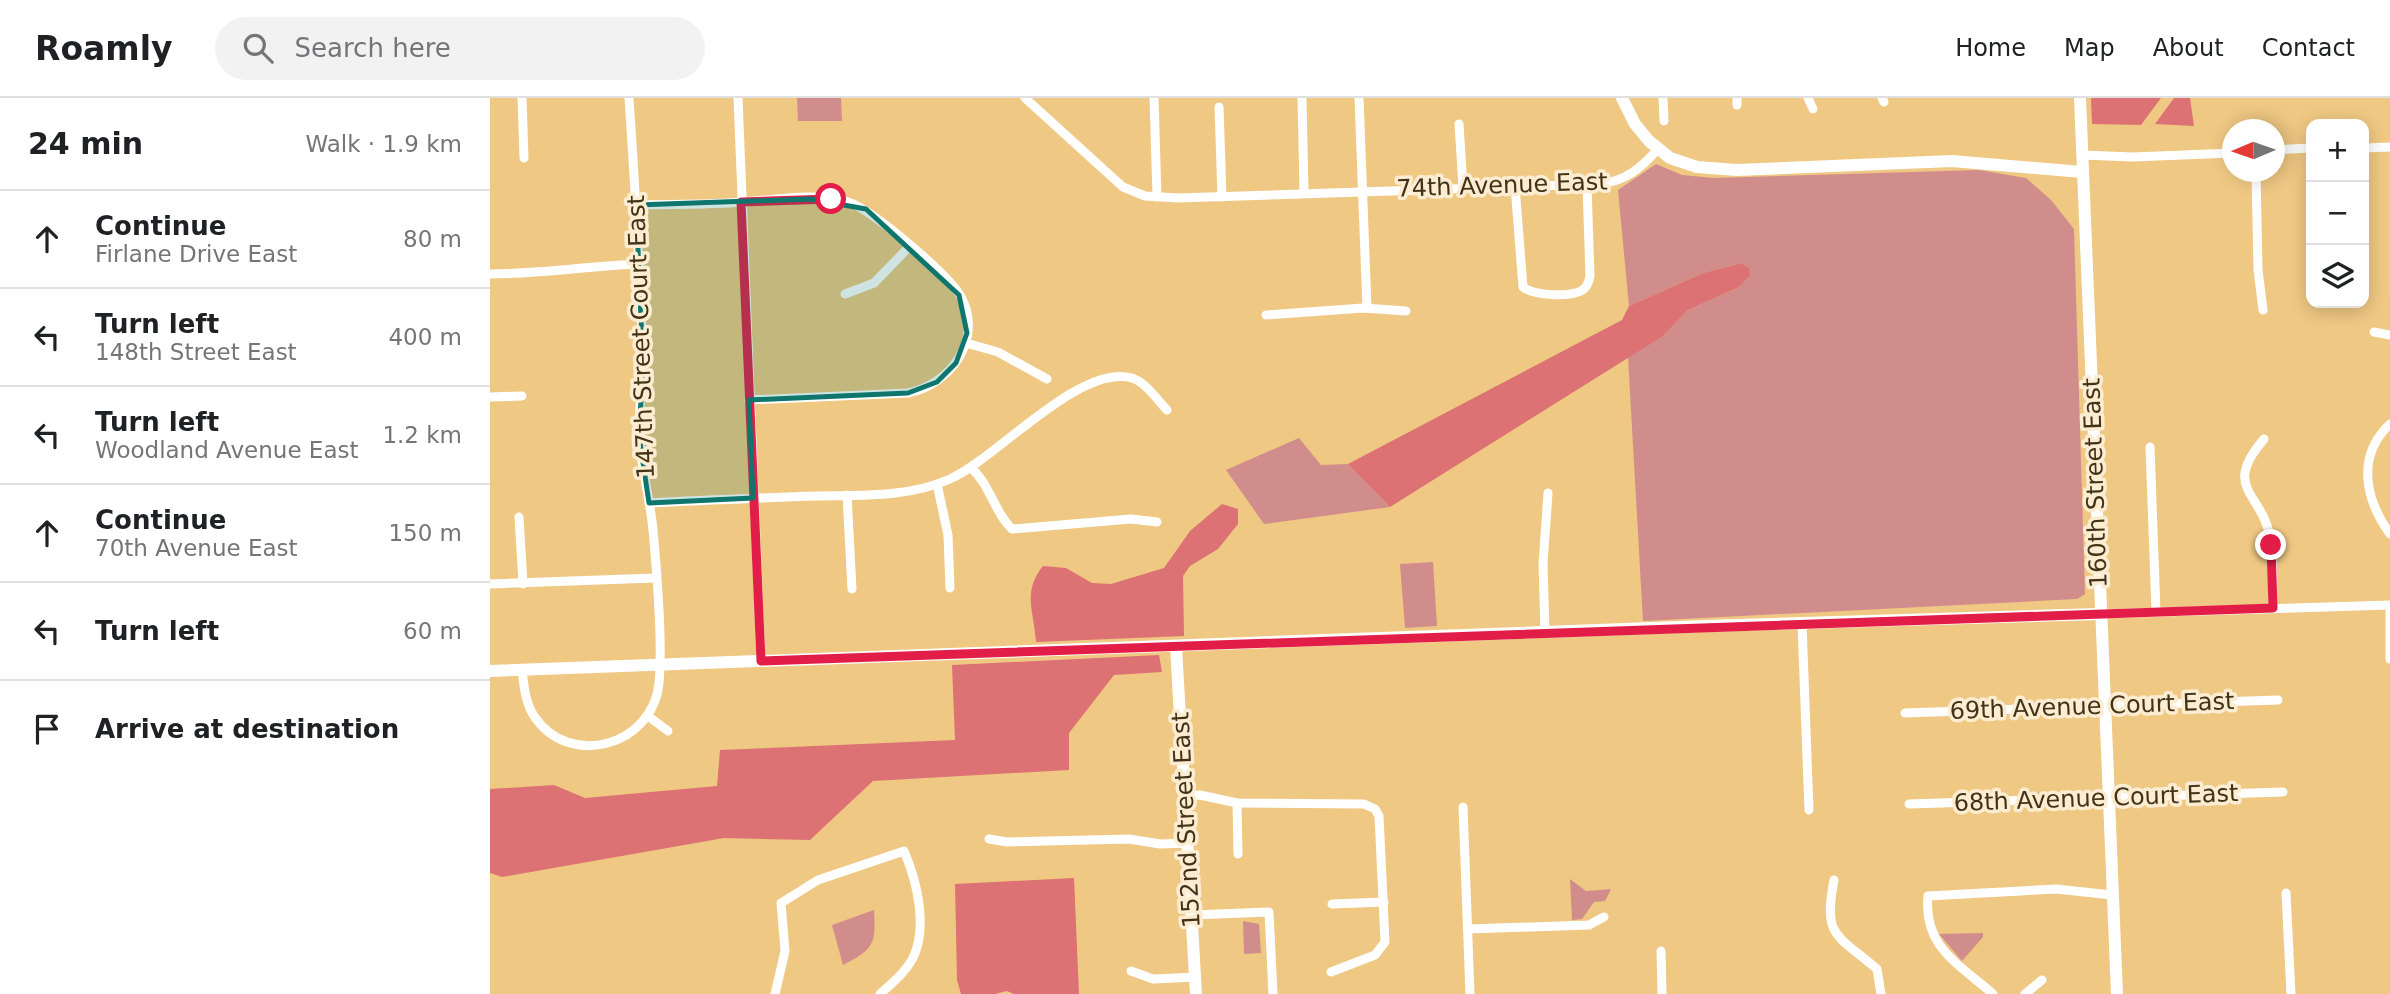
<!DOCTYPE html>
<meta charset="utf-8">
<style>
:root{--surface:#fff;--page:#f2f2f2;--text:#202124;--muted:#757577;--line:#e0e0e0}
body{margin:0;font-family:"DejaVu Sans",sans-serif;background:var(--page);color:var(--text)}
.controls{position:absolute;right:21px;top:21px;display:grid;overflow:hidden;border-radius:14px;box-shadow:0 4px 18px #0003}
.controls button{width:63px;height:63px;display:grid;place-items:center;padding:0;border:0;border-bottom:2px solid var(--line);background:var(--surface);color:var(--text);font:35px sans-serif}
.compass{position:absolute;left:1732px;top:21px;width:63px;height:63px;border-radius:50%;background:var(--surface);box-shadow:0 4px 18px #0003;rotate:268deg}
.stop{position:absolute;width:21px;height:21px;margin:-16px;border:5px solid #e11d48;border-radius:50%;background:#fff}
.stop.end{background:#e11d48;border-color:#fff;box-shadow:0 2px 7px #0008}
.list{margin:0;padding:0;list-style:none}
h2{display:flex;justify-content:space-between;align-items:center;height:91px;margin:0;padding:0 28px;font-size:30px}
h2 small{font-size:23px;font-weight:400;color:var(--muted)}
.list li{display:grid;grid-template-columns:46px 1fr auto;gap:21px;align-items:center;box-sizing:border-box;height:98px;padding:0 28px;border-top:2px solid var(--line)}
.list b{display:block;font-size:26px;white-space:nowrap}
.list p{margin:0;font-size:23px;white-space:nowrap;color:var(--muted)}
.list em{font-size:23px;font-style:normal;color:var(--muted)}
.icon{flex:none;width:38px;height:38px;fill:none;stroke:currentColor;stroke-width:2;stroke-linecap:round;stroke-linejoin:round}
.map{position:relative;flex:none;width:1900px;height:896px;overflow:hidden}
header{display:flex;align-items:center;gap:42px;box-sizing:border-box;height:98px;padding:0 35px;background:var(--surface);border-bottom:2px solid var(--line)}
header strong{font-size:33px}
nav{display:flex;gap:38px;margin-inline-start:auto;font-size:24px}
.search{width:490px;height:63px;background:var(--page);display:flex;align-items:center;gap:18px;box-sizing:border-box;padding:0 24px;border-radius:38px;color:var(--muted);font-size:26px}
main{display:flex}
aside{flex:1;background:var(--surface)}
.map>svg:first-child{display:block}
</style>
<header>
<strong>Roamly</strong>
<div class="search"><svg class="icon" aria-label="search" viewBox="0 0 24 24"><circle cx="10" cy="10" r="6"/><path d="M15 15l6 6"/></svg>Search here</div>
<nav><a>Home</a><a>Map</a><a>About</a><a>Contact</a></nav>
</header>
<main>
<aside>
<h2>24 min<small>Walk · 1.9 km</small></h2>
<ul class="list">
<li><svg class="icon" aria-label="ahead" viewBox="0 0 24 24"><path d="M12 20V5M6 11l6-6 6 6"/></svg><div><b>Continue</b><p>Firlane Drive East</p></div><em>80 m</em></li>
<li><svg class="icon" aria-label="left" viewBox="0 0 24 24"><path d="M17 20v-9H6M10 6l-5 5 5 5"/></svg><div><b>Turn left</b><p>148th Street East</p></div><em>400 m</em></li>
<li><svg class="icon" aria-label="left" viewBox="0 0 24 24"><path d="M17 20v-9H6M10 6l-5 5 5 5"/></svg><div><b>Turn left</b><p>Woodland Avenue East</p></div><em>1.2 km</em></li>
<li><svg class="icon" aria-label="ahead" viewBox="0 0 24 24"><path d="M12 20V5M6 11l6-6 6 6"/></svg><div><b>Continue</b><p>70th Avenue East</p></div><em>150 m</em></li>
<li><svg class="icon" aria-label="left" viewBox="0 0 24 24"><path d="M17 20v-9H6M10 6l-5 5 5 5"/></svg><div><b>Turn left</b></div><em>60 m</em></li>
<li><svg class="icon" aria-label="arrive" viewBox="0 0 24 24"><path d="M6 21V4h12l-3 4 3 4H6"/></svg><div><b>Arrive at destination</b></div></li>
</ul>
</aside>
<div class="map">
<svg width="1900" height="896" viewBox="0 0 1900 896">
<rect width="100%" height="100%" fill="#efc883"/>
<g fill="#d18d8c">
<polygon points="307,0 351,0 352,23 308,23"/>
<polygon points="1166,66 1192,77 1224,80 1489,72 1536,80 1561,102 1584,131 1595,496 1587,501 1153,523 1138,259 1173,238 1198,212 1249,189 1259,170 1252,165 1213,175 1139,208 1128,92"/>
<polygon points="809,340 831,367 858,366 900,409 774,426 736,372"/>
<polygon points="943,464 947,528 915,530 910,466"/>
<polygon points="1080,781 1096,793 1121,791 1115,803 1104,804 1092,821 1082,822"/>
<path d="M384,812C386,846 384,851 353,867L342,827Z"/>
<polygon points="753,823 769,826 771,855 754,856"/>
<polygon points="1493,835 1493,839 1472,863 1449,836"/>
</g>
<g fill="#dc7273">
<polygon points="1601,0 1671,0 1651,27 1602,26"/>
<polygon points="1684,0 1700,0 1704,28 1665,26"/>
<polygon points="1252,165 1259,170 1260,177 1249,189 1198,212 1173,238 900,409 858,366 1132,222 1139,208 1213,175"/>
<path d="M732,406L748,411V426L728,451L700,468L693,478L694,538L546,544C544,513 532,494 553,468L576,470L602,485L621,486L674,470L700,433Z"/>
<polygon points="669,557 672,574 624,577 579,635 579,672 383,683 320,742 234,740 12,779 0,775 0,691 64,687 95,700 227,688 230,652 465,642 462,567"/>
<polygon points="584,780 589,896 524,896 517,893 505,896 471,896 467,882 465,786"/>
</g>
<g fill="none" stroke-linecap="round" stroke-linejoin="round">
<g stroke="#fff" stroke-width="9">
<polyline points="32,0 34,60"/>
<polyline points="248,0 271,563"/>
<path d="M535,0L633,89L655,98L688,100L1110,86C1136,83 1151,70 1168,51"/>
<polyline points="664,0 667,99"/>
<polyline points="812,0 814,94"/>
<polyline points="869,0 877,210"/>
<polyline points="1173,0 1174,23"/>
<polyline points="1247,0 1247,7"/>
<polyline points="1318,0 1323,11"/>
<polyline points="1392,0 1394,4"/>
<polyline points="729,9 732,99"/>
<polyline points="969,26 973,89"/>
<polyline points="1874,50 1900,49"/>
<polyline points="1784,52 1821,50"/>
<polyline points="1592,57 1643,59 1742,55"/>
<polyline points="1766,74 1768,172 1773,212"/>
<path d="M1025,88L1033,189C1044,198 1078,199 1091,193C1097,190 1099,184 1100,178L1097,87"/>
<path d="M146,107C181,106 217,107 252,104C285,102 326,94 358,104C382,111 459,177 471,199C494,241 460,287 418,295L259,302"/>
<path d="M0,176C50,176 99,168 149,166"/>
<polyline points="355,196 384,185 419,149"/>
<polyline points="776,217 873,210 916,213"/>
<polyline points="1884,234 1900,237"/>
<polyline points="476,245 508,254 557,281"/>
<polyline points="0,299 32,298"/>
<path d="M1900,326C1866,358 1875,401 1900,436"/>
<path d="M1774,341C1731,391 1772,394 1780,439C1784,461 1782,487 1783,510"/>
<polyline points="1660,349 1666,514"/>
<path d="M481,370C500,386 504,414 522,431L641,421L667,424"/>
<polyline points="447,386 458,437 460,490"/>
<polyline points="357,397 362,491"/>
<path d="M159,405C214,402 269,400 324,398C368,397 418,400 460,381C507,360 590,265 642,280C657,285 667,302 677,312"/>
<polyline points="29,419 33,486"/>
<polyline points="0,486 165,480"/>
<polyline points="1900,513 1900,561"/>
<polyline points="1610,516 1900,507"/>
<polyline points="1312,526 1319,712"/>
<polyline points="1055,534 1053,466 1058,395"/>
<path d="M32,572C34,588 35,604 44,618C80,672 163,647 169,585C173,543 167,475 163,432C160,400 151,369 149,338C148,313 153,289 153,264C150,176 145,88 139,0"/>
<polyline points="1415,615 1788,602"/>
<polyline points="158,618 178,633"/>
<polyline points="695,698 710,697 747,705 874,706 885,711 889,718 895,844 885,857 841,874"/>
<polyline points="747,705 748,756"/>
<polyline points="1419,706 1793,694"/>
<polyline points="973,709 980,896"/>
<polyline points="499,741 517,744 639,741 670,746 698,745"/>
<path d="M1344,782C1333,839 1346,836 1387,871L1391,896"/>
<polyline points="1796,795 1801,896"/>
<polyline points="842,806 894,804"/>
<polyline points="702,817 779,814 783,896"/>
<polyline points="978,831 1099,827 1114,819"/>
<polyline points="1171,853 1172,896"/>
<polyline points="641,873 663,881 706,879"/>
<path d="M285,896L295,853L291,805L328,782L414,753C427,783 438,829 423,860C415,875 402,885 390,896"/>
<path d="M1503,896C1469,866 1433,849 1438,798L1566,791L1622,797"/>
<polyline points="1535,896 1552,882"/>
</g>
<g stroke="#fff" stroke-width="12">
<polyline points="1132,0 1145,26 1159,43 1180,60 1207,69 1247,72 1462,63 1592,74"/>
<polyline points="686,549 706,896"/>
<polyline points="0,573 1215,528 1610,516"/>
</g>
<polyline stroke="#fff" stroke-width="12" points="1590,0 1627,896"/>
</g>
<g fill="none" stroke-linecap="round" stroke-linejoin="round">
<polyline stroke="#e11d48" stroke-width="9" points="341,101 251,104 271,563 1783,510 1781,447"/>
</g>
<path fill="#0f766e" fill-opacity="0.2" stroke="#0f766e" stroke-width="5" stroke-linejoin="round" d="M320,101L376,111L469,197L477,235L466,265L447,284L418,295L259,302L263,400L159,405L149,338L153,266L146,107Z"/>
<g text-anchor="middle" stroke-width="7" stroke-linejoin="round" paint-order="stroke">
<g font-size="24" fill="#423316" stroke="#fcedd2">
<text transform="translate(1012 87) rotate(-2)" y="8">74th Avenue East</text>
<text transform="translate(151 239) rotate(-92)" y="8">147th Street Court East</text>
<text transform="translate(1605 385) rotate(-92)" y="8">160th Street East</text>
<text transform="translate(1602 608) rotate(-2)" y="8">69th Avenue Court East</text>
<text transform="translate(1606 700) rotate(-2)" y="8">68th Avenue Court East</text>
<text transform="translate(696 722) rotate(-93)" y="8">152nd Street East</text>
</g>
</g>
</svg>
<div class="controls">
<button>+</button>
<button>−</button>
<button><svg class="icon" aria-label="layers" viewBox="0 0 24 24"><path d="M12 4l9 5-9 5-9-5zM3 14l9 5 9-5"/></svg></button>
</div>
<svg class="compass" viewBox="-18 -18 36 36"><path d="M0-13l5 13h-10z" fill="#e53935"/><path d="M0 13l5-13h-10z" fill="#757577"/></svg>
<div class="stop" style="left:341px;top:101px"></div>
<div class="stop end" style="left:1781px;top:447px"></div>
</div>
</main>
